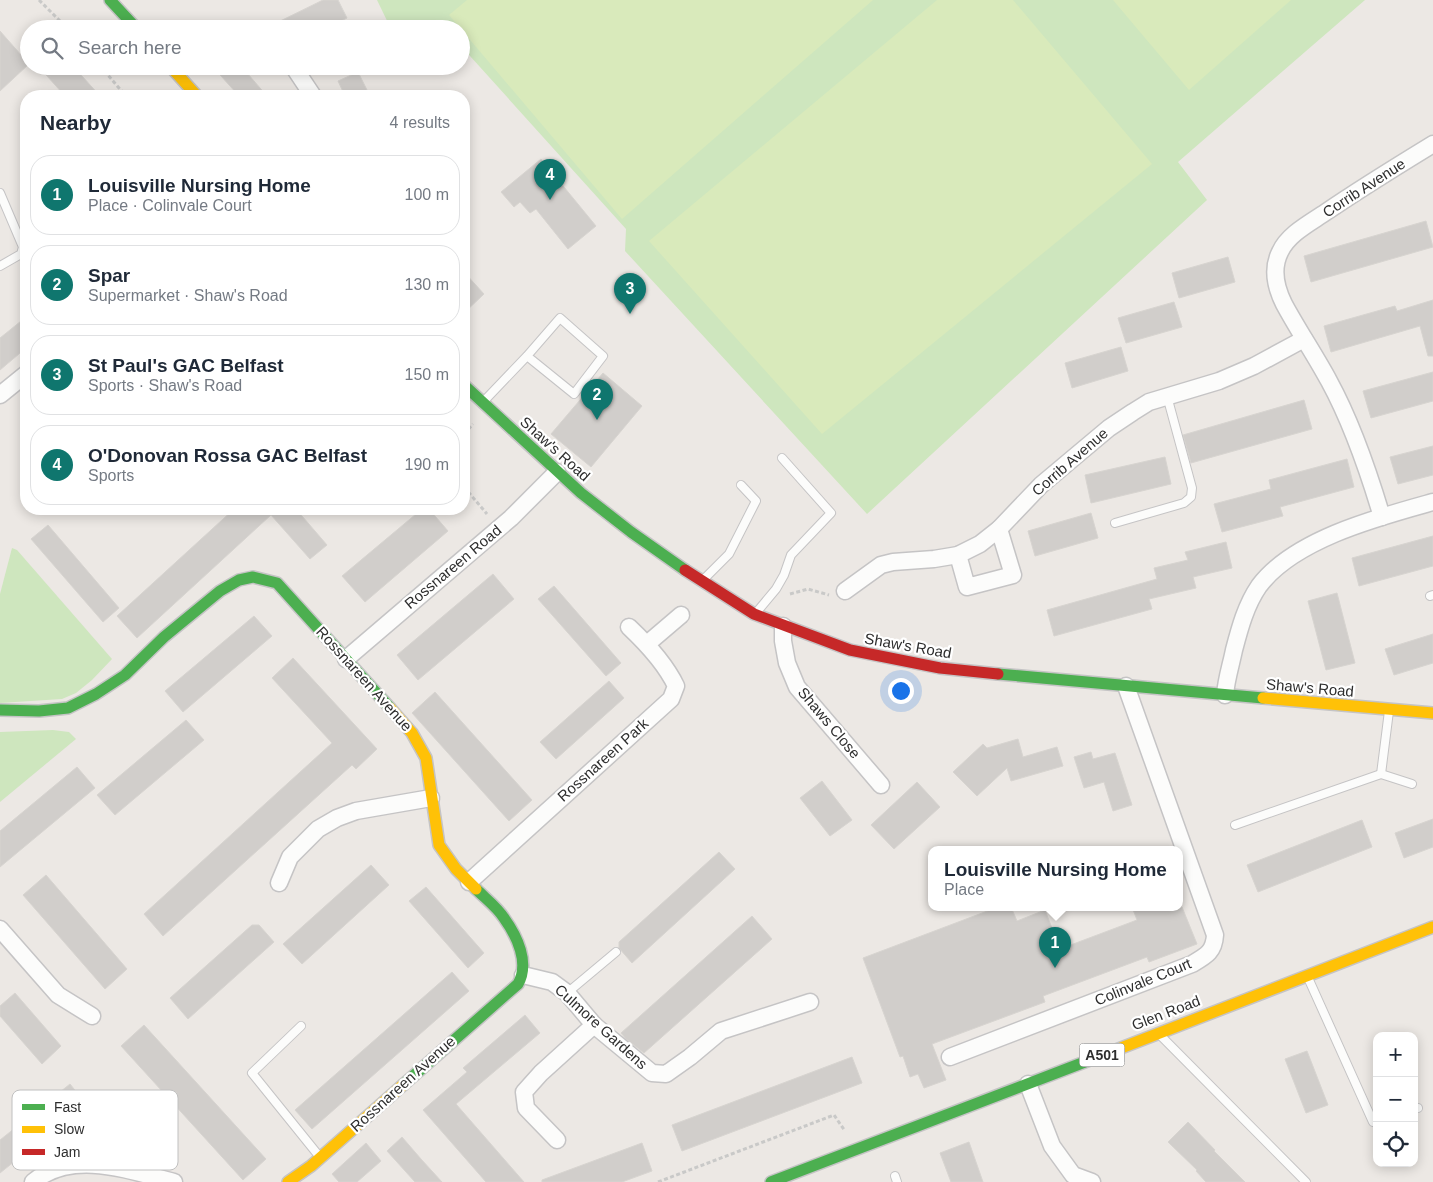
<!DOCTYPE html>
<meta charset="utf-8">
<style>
:root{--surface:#fff;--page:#f6f6f7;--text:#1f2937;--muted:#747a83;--line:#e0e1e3;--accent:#0f766e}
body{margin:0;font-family:Arial,sans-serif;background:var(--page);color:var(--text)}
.controls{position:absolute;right:15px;bottom:15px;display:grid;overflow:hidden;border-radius:10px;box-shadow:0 2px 12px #0003}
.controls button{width:45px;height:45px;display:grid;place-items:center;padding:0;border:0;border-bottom:1px solid var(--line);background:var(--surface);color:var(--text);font:25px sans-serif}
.you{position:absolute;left:900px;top:690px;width:18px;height:18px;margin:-12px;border:4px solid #fff;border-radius:50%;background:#1a73e8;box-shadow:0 0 0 8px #1a73e833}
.badge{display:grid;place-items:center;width:32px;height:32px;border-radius:50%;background:var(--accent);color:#fff;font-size:16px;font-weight:700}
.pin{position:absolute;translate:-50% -41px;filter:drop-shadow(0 1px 2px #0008)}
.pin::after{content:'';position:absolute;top:26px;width:18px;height:15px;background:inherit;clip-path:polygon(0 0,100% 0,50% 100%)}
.popup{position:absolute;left:928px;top:846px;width:255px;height:65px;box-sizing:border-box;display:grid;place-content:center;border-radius:10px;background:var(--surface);filter:drop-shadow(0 1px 4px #0005);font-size:16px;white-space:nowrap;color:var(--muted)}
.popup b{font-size:19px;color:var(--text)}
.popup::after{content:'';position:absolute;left:50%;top:100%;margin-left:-10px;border:10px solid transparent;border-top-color:var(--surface)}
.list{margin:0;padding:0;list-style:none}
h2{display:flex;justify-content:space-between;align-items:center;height:65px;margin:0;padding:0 20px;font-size:21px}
h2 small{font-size:16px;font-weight:400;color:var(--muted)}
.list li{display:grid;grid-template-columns:32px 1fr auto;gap:15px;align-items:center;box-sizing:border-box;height:80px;margin:0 10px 10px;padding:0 10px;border:1px solid var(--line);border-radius:20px}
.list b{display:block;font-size:19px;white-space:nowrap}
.list p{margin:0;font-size:16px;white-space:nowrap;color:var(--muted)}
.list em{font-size:16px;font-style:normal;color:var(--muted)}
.icon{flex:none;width:28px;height:28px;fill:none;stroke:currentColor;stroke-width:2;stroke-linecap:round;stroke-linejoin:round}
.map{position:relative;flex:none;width:1433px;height:1182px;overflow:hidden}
.search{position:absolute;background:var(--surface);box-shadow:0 2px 12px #0003;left:20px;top:20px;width:450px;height:55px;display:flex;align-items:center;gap:12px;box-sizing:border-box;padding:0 18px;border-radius:28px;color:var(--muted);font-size:19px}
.panel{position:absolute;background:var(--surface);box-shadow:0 2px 12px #0003;left:20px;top:90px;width:450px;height:425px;border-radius:20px}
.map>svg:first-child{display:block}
</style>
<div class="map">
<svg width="1433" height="1182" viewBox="0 0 1433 1182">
<rect width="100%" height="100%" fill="#ece8e4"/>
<g fill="#cee6be">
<polygon points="377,0 1365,0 1178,162 1207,200 867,514 625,251 626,229 461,46 461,29 446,29 440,22 431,29 391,29"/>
<polygon points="12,548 17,550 112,659 92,680 76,693 62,699 0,703 0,594"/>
<polygon points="53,730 69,732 76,739 0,802 0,732"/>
</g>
<g fill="#d9eabb">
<polygon points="467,0 873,0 622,219 449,15"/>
<polygon points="937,0 1013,0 1152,164 822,434 649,241"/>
<polygon points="1113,0 1291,0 1189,90"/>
</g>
<g fill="#d1cecb" stroke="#d7d4d0">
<polygon points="323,0 338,0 347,18 324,29 264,29"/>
<polygon points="0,31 29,64 0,91"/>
<polygon points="38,66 73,66 100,96 65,96"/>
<polygon points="212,66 241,66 267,96 239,96"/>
<polygon points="358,72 370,96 345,96 338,81"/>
<polygon points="541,159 596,226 568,249 536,209 530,213 520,202 514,207 501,192"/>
<polygon points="1426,221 1433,247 1311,282 1304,256"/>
<polygon points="1228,257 1235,282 1179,298 1172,273"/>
<polygon points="464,272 484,294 464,313"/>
<polygon points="1433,300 1433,356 1428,356 1420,326 1331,352 1324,326 1395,306 1397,311"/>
<polygon points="1174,302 1182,327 1126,343 1118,318"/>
<polygon points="26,317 26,348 0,370 0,338"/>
<polygon points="1121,347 1128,371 1072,388 1065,363"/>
<polygon points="1433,372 1433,401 1371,418 1363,391"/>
<polygon points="603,373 642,406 591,467 551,434"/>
<polygon points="1304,400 1312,429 1191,463 1183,435"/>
<polygon points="1433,446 1433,475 1398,484 1390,457"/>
<polygon points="1165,457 1171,484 1091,503 1085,475"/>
<polygon points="1347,459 1354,487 1280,507 1283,516 1222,532 1214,504 1271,489 1269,480"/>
<polygon points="234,509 296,509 327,545 310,559 271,515 137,638 117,616"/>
<polygon points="422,509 429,509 448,531 365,602 342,576"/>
<polygon points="1091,513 1098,538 1035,556 1028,531"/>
<polygon points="48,525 119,608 103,622 31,539"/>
<polygon points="1433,536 1433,566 1359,586 1352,558"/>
<polygon points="1226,542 1232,568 1193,577 1196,588 1149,599 1152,609 1054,636 1047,610 1157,579 1154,568 1188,560 1185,552"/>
<polygon points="493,574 514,599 418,680 397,655"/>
<polygon points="554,586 621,663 606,676 538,599"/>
<polygon points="1337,593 1355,663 1326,670 1308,601"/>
<polygon points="254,616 272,636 183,712 165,691"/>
<polygon points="1433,634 1433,663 1394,675 1385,649"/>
<polygon points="293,658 377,749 356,769 352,765 163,936 144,914 332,743 272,678"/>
<polygon points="609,681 624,698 556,759 540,742"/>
<polygon points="435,692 532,800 509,821 412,713"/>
<polygon points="186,720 204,740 115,815 97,795"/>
<polygon points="1018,739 1023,757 1057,747 1063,766 1011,781 1007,768 977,796 953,772 983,744 987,748"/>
<polygon points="1091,752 1093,759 1115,753 1132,805 1113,811 1104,782 1084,788 1074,757"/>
<polygon points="77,767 95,788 0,867 0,831"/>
<polygon points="822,781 852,820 830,836 800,798"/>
<polygon points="917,782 940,807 894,849 871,825"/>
<polygon points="1433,819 1433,847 1404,858 1395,833"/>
<polygon points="1362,820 1372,847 1258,892 1247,865"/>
<polygon points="719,852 735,869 632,963 619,948 619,942"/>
<polygon points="371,865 389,885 302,964 283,944"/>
<polygon points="46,875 127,969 105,989 23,895"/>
<polygon points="426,887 484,953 468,968 409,901"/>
<polygon points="998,907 1011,907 1017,921 1045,910 1060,949 1137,920 1132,907 1182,907 1197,944 1149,962 1147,957 1043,996 1045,1002 932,1044 946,1080 924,1088 918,1074 910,1077 903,1056 900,1057 863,958"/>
<polygon points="752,916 772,939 644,1053 626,1039 621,1033"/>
<polygon points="252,925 259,925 274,942 188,1019 170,998"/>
<polygon points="452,972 469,991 312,1129 295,1110"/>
<polygon points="15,993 61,1046 42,1064 0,1016 0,1006"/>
<polygon points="525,1015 540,1033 456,1104 524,1182 486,1182 423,1110 467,1072 463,1068"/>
<polygon points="144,1025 266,1159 243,1180 121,1046"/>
<polygon points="1307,1051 1328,1105 1306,1113 1285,1059"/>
<polygon points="852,1057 862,1083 682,1151 672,1125"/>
<polygon points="70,1084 86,1104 0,1173 0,1140"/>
<polygon points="1188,1122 1215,1150 1214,1151 1245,1182 1206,1182 1196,1171 1197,1170 1168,1142"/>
<polygon points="402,1137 421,1159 442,1182 415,1182 387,1151"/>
<polygon points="969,1142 983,1182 951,1182 940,1153"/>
<polygon points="366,1143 381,1161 357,1182 339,1182 332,1174"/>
<polygon points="642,1143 652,1171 622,1182 542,1182 542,1180"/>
</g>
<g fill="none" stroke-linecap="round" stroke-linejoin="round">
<g stroke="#c5c4c5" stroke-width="10">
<g id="lane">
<polyline points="0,193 23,247 21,254 0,266"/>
<polyline points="484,401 527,356 560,318 603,356 574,394 527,356"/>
<polyline points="1115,523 1184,503 1191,497 1192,488 1167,396"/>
<polyline points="703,580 729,554 756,501 741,485"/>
<polyline points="1430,596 1433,595"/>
<polyline points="756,613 776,589 784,575 791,555 831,513 782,458"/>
<polyline points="1381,774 1389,711"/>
<polyline points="1235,825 1381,774 1412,784"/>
<polyline points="1309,980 1373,1122 1377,1121"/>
<polyline points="567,993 616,952"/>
<polyline points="301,1026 252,1073 319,1156"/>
<polyline points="1161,1036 1306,1182"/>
<polyline points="1414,1109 1418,1108"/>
<polyline points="895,1176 897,1182"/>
</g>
</g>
<g stroke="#c5c4c5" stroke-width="19">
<g id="street">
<polyline points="293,66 313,96"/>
<polyline points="0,395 26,374"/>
<path d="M1382,517C1368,470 1352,423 1329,381C1315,355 1298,330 1284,304C1276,288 1271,270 1280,252C1288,234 1310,223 1326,212C1361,188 1397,166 1433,144"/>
<polyline points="958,555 967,587 1013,575 999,529"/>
<polyline points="845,591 881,565 893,562 934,559 958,555 980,544 999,529 1041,485 1109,428 1133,412 1149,402 1219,381 1254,366 1304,339"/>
<polyline points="783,626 783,641 787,663 797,687 881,785"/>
<polyline points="647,644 681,615"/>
<polyline points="346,659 511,518 557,472"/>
<path d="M1225,695C1226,680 1231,665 1234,650C1240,627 1246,605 1259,586C1294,539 1379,517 1433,502"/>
<path d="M469,882L671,699L676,686C665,663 647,644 629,627"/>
<polyline points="279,883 290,857 318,829 337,818 356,811 431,798"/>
<polyline points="0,929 58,995 92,1016"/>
<polyline points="523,975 552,982 567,993 594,1025 652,1073 666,1074 690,1057 721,1031 810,1002"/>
<path d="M950,1057L1192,964C1206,956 1214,952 1215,935L1126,686"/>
<polyline points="1028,1084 1052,1146 1073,1175 1092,1182"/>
<polyline points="557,1140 526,1108 524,1092 541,1073 594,1025"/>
<path d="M33,1182C73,1149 130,1171 174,1182"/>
</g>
</g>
<g stroke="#c5c4c5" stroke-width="14">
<g id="fast">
<polyline points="110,0 137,29"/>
<polyline points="464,385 581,493 631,532 685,570"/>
<polyline points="998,674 1263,698"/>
<polyline points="0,710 39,711 68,708 96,694 125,675 164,637 220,591 239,580 253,577 277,583 390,708"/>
<path d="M403,1085L518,984C530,963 517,936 504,918C497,907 486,899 476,889"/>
<polyline points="771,1182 1090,1060"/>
</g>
</g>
<g stroke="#c5c4c5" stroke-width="14">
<g id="slow">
<polyline points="170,66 197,96"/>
<polyline points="1263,698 1433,713"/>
<polyline points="390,708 412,733 426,758 439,845 456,869 476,889"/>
<polyline points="1090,1060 1433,927"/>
<polyline points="288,1182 311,1166 403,1085"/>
</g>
</g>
<g stroke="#c5c4c5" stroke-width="14">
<polyline id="jam" points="685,570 754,614 850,650 940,668 998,674"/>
</g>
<g stroke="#c9c9c8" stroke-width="3" stroke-dasharray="4 2.5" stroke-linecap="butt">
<polyline points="39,0 68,29"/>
<polyline points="100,66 126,96"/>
<polyline points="464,434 473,424"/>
<polyline points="464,487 487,514"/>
<polyline points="790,594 808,589 829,595"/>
<polyline points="658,1182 834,1115 845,1131"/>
</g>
<use href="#lane" stroke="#fcfcfb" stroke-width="8"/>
<use href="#street" stroke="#fcfcfb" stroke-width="16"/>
<use href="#fast" stroke="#4caf50" stroke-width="11"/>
<use href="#slow" stroke="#ffc107" stroke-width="11"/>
<use href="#jam" stroke="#c62828" stroke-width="11"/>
</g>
<g text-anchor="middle" stroke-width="4.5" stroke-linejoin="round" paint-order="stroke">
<rect fill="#fff" stroke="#6d6d6d" stroke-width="1" x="1079.5" y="1043.5" width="45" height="23" rx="4"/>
<g font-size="14" font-weight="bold" fill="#2e2e2e">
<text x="1102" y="1060">A501</text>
</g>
<g font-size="15" fill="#2e2e2e" stroke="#fff">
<text transform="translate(1364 188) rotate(-33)" y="5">Corrib Avenue</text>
<text transform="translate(555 449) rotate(42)" y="5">Shaw's Road</text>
<text transform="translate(1070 462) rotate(-41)" y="5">Corrib Avenue</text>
<text transform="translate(453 567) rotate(-40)" y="5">Rossnareen Road</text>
<text transform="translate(908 646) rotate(10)" y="5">Shaw's Road</text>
<text transform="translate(364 679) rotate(48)" y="5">Rossnareen Avenue</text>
<text transform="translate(1310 688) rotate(5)" y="5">Shaw's Road</text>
<text transform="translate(829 723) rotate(50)" y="5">Shaws Close</text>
<text transform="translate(603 760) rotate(-42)" y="5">Rossnareen Park</text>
<text transform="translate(1143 982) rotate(-22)" y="5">Colinvale Court</text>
<text transform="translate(1166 1013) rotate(-21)" y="5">Glen Road</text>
<text transform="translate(601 1027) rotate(42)" y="5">Culmore Gardens</text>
<text transform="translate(403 1084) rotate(-42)" y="5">Rossnareen Avenue</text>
</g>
</g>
<rect x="12" y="1090" width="166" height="80" rx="8" fill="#fff" stroke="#c0c0c0" stroke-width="1"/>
<rect x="22" y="1104" width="23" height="6" fill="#4caf50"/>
<rect x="22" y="1126" width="23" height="7" fill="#ffc107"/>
<rect x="22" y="1149" width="23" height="6" fill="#c62828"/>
<g font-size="14" fill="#2e2e2e">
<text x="54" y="1112">Fast</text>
<text x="54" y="1134">Slow</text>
<text x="54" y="1157">Jam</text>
</g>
</svg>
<div class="controls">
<button>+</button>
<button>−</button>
<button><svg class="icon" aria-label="locate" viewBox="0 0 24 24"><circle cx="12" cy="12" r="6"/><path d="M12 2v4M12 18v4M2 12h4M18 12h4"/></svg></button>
</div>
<div class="you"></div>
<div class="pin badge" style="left:1055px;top:968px">1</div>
<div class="popup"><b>Louisville Nursing Home</b>Place</div>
<div class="pin badge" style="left:597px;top:420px">2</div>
<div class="pin badge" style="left:630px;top:314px">3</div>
<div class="pin badge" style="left:550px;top:200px">4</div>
<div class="search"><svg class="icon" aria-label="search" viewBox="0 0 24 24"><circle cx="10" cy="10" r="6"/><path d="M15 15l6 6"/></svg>Search here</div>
<section class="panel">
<h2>Nearby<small>4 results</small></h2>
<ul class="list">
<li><span class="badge">1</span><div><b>Louisville Nursing Home</b><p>Place · Colinvale Court</p></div><em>100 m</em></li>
<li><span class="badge">2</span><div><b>Spar</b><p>Supermarket · Shaw's Road</p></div><em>130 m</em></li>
<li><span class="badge">3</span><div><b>St Paul's GAC Belfast</b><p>Sports · Shaw's Road</p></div><em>150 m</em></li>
<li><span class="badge">4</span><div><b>O'Donovan Rossa GAC Belfast</b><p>Sports</p></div><em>190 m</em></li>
</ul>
</section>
</div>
